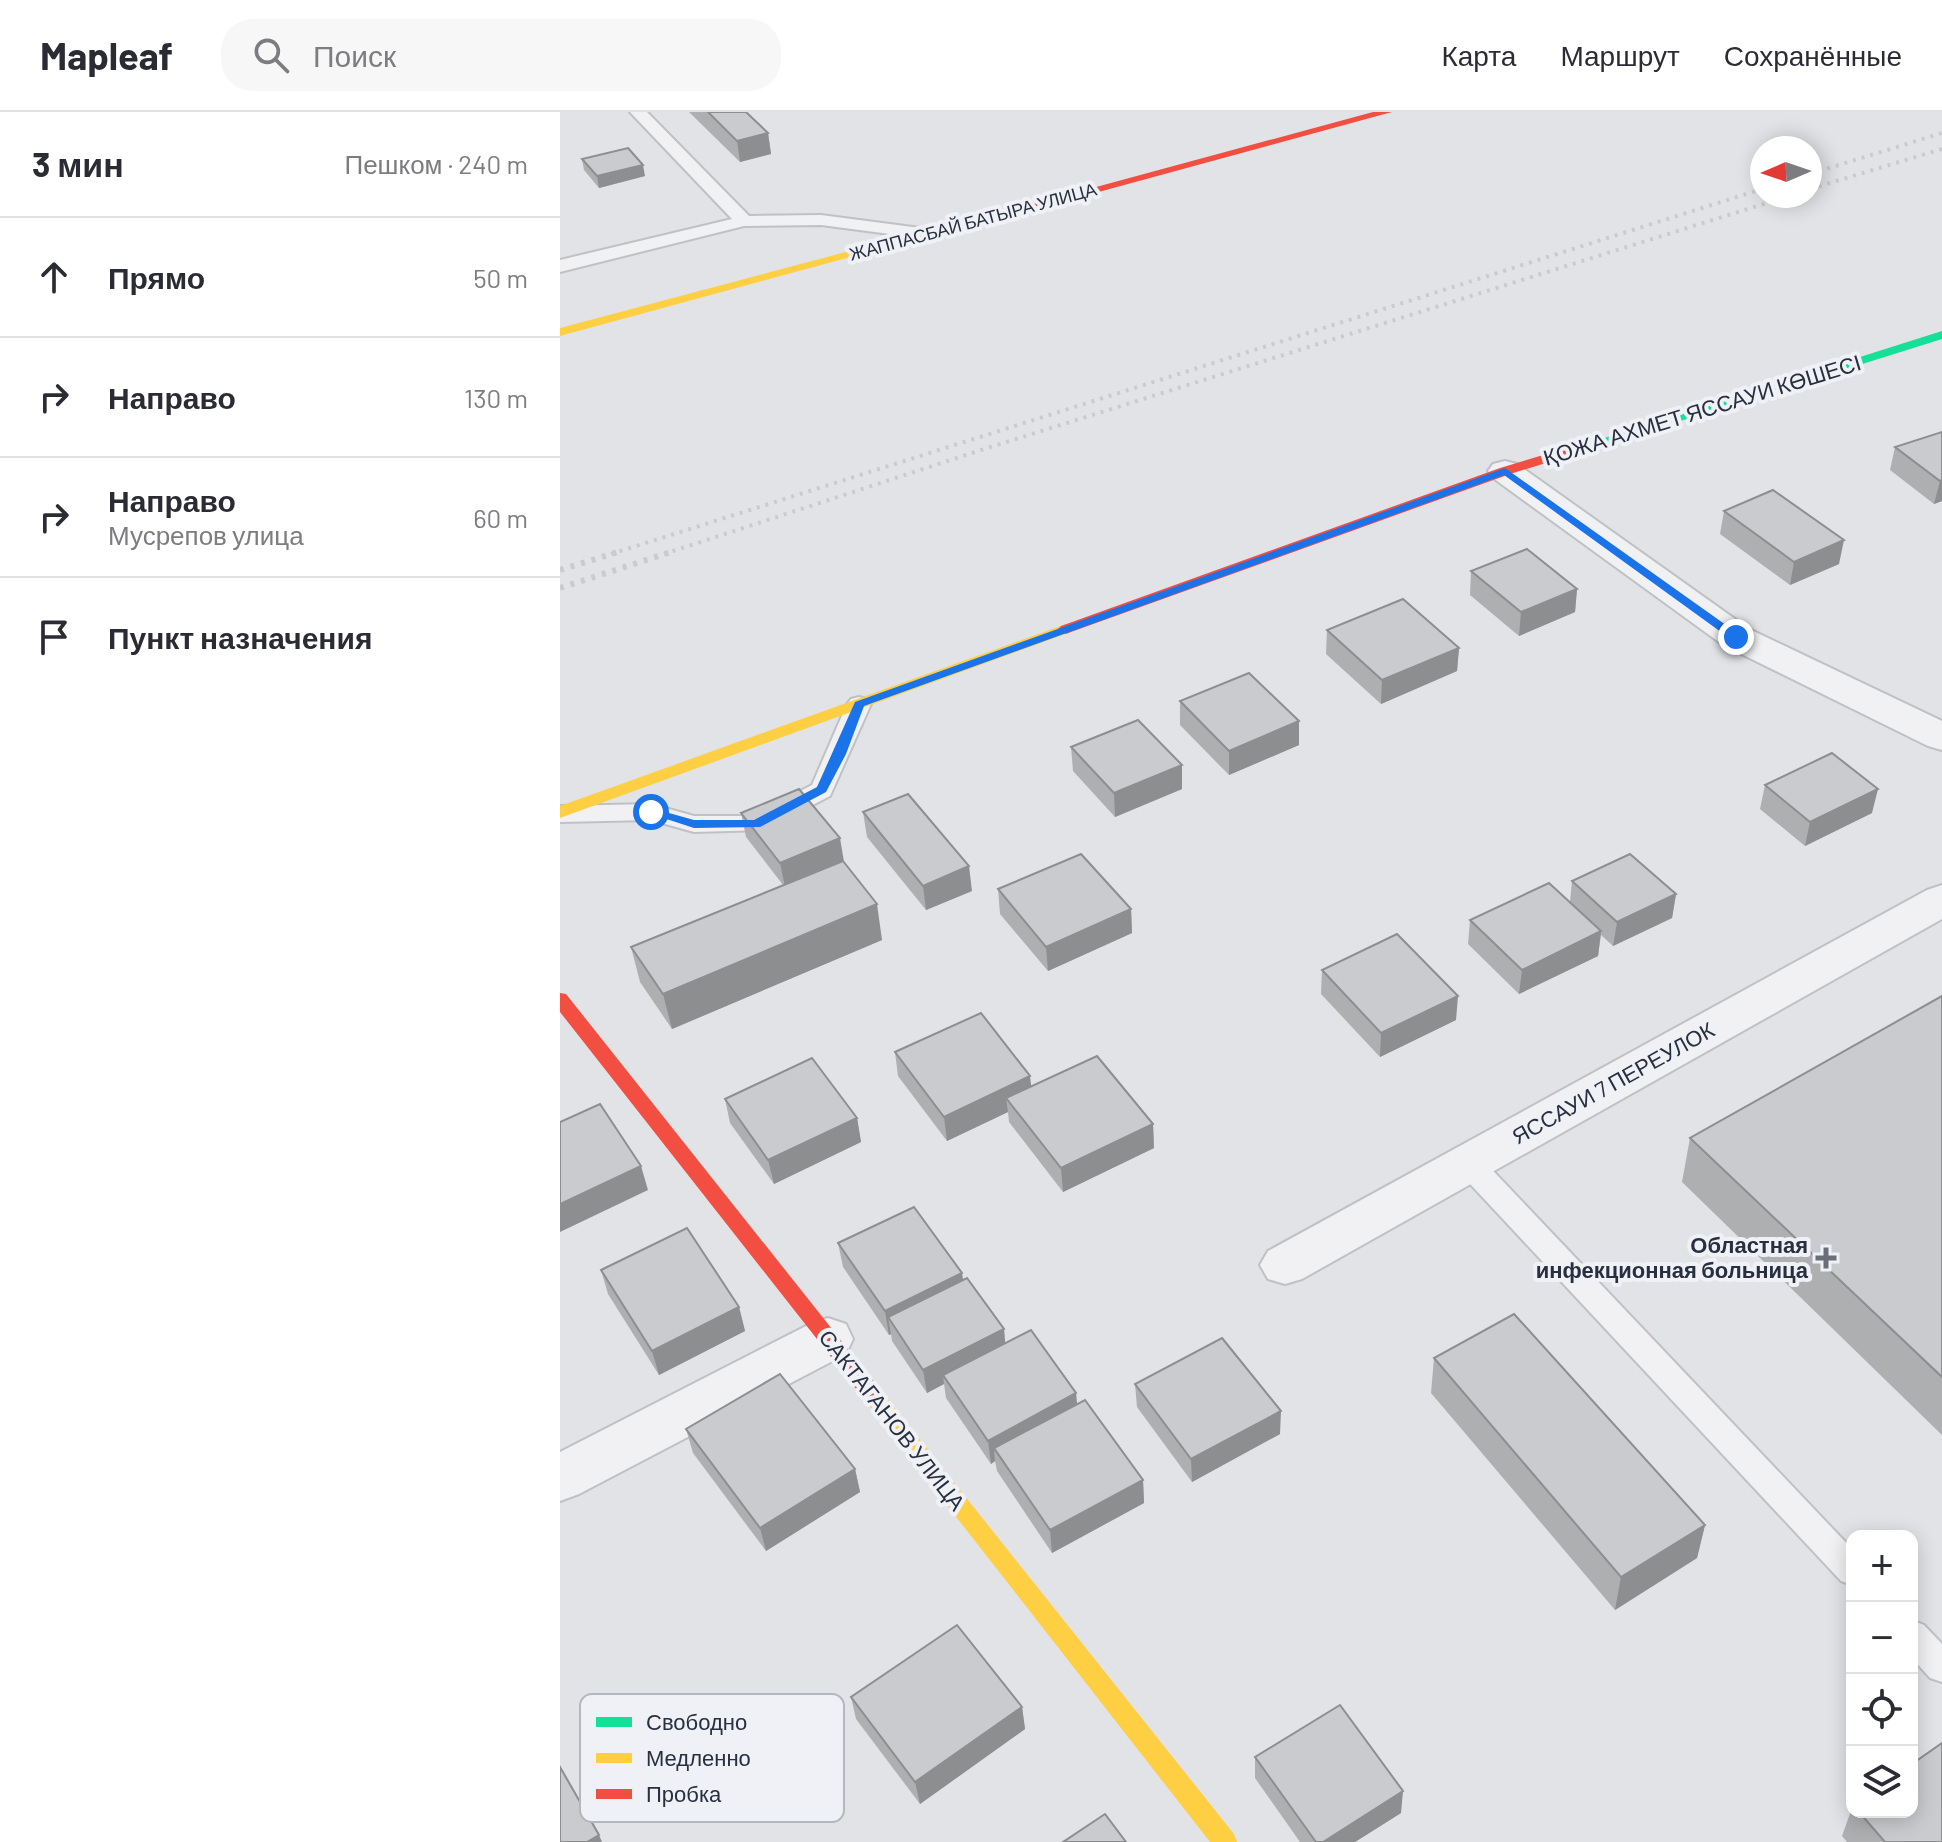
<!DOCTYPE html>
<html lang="ru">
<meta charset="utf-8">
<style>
:root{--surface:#fff;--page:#f7f7f7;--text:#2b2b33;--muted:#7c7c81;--line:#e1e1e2}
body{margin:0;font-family:Barlow,sans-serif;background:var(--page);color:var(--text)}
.controls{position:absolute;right:24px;bottom:24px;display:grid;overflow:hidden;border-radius:16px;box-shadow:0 4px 20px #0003}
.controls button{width:72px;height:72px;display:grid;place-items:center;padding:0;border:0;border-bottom:2px solid var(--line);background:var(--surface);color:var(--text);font:40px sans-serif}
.compass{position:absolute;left:1190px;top:24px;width:72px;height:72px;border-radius:50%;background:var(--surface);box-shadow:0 4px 20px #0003;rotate:268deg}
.stop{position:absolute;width:24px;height:24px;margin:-18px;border:6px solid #1a73e8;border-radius:50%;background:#fff}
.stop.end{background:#1a73e8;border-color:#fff;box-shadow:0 2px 8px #0008}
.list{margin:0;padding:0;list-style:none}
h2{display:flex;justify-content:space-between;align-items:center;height:104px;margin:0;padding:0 32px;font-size:34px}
h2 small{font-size:26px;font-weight:400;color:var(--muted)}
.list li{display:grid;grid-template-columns:52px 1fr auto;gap:24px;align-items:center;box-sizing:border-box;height:120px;padding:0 32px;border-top:2px solid var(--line)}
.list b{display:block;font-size:30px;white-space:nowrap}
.list p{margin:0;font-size:26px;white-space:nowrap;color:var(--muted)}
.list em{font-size:26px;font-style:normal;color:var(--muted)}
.icon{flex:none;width:44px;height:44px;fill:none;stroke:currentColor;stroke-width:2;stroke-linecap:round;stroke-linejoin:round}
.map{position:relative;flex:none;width:1382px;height:1730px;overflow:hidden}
header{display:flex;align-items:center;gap:48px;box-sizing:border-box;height:112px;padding:0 40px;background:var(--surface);border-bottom:2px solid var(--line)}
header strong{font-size:38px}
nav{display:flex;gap:44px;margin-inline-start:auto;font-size:28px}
.search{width:560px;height:72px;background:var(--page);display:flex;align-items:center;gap:20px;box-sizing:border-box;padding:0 28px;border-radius:32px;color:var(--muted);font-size:30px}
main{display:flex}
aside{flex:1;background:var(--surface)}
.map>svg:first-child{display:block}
</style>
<header>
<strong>Mapleaf</strong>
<div class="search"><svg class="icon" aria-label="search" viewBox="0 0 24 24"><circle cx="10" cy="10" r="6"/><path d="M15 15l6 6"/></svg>Поиск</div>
<nav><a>Карта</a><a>Маршрут</a><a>Сохранённые</a></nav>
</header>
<main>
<aside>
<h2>3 мин<small>Пешком · 240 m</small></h2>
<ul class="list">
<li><svg class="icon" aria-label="ahead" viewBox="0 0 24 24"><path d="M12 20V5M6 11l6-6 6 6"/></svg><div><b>Прямо</b></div><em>50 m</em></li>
<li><svg class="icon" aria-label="right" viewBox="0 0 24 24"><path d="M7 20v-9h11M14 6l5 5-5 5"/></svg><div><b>Направо</b></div><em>130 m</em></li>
<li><svg class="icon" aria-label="right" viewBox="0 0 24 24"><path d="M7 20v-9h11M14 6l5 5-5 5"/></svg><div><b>Направо</b><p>Мусрепов улица</p></div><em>60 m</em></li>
<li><svg class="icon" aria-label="arrive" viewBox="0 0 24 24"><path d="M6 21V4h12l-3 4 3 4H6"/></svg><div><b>Пункт назначения</b></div></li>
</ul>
</aside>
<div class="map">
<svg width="1382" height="1730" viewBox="0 0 1382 1730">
<rect width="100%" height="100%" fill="#e1e3e6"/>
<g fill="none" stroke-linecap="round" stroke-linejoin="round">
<g stroke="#bfc1c4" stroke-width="4">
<g id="lane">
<polygon points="70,0 87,0 189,104 261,103 368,117 377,122 368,127 261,113 184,114 0,160 0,148 172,107"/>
<polygon points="299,585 307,587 311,592 270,684 205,718 134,720 91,708 0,710 0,694 91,692 134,704 192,704 252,673 287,592 291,587"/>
<polygon points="908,1040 918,1043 1292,1437 1292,1473 1281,1469 898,1059 894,1051 898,1043"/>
<polygon points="1352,1508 1364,1513 1382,1532 1382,1570 1370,1566 1352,1546"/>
</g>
</g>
<g stroke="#bfc1c4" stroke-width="4">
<g id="street">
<polygon points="945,349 957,352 1189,517 1382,609 1382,638 1368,634 1163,533 933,366 928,359 933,352"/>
<polygon points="1382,773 1382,807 742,1167 725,1172 708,1167 700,1153 708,1139 1367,778"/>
<polygon points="268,1206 286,1212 293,1227 286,1242 19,1382 0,1389 0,1340 250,1212"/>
</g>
</g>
<use href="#lane" fill="#f1f1f3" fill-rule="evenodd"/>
<use href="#street" fill="#f1f1f3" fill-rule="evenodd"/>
<polygon fill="#16e098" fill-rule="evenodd" points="1382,219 1382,227 1028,338 1023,339 1016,335"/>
<g fill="#ffcf43" fill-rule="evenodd">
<polygon points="387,113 397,116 0,224 0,216"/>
<polygon points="506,512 514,517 511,520 0,706 0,694"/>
<polygon points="315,1277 322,1280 674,1722 677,1730 650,1730 308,1292 304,1286 308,1280"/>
</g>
<g fill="#f24e42" fill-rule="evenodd">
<polygon points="813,0 832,0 395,119 385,116"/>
<polygon points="1023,331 1028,332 1028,338 950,362 511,520 506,522 498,517 501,514 940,356"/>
<polygon points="0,881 6,882 322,1280 326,1286 322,1292 315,1295 308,1292 0,900"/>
</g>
<g stroke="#cacbcf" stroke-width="4" stroke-dasharray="3 6" stroke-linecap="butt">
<polyline points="1250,62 1382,21"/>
<polyline points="1250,77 1382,37"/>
<polyline points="51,442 1202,77"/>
<polyline points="104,442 421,338 1229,84"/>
</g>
<g stroke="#cacbcf" stroke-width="6" stroke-dasharray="4 7" stroke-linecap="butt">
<polyline points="0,458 58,440"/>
<polyline points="0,476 111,440"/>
</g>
</g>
<g fill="#aeafb1">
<polygon points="129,0 186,0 208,21 211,42 180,50"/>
<polygon points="22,47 85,64 39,76 24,58"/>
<polygon points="1382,320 1382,389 1374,392 1330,358 1335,335"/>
<polygon points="1164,399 1279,452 1230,473 1160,422"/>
<polygon points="911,459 1017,477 1015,500 959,524 910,483"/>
<polygon points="767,518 899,536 897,559 821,592 766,542"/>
<polygon points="620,589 739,609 739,633 669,663 620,613"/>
<polygon points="511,635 622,677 555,705 513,659"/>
<polygon points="1205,673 1312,701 1245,734 1200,697"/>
<polygon points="303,700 412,779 366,798 307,725"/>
<polygon points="181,701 283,750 322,828 112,917 80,870 71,835 223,773 186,725"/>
<polygon points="1012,769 1116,782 1112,806 1053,834 1041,823 1038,844 959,882 908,832 910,808 1010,790"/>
<polygon points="438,777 571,797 572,821 488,859 440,802"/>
<polygon points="762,858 896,908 820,945 761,882"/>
<polygon points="1382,884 1382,1323 1122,1070 1130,1026"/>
<polygon points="335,940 471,974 593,1012 594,1036 503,1080 449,1010 448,1000 387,1029 338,964"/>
<polygon points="165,987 297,1006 301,1030 214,1072 170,1011"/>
<polygon points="278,1131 403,1168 444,1217 445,1231 516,1281 517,1292 583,1368 584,1391 492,1441 437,1359 435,1349 431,1352 386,1286 384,1272 367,1281 332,1229 331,1222 329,1223 283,1155"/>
<polygon points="41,1158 179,1195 185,1219 99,1263 48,1182"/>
<polygon points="874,1246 1145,1413 1137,1446 1055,1498 871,1281"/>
<polygon points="575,1272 720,1322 632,1370 577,1295"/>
<polygon points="126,1317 295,1357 300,1380 206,1439 133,1341"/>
<polygon points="291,1585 462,1595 465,1617 360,1692 296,1607"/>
<polygon points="695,1645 841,1701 795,1730 740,1730 695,1666"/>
<polygon points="1292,1696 1292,1700 1352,1700 1382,1730 1287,1730 1282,1724"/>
</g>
<g fill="#8d8e90">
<polygon points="208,21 211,42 180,50 177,29"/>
<polygon points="83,53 85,64 39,76 37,64"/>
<polygon points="1382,368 1382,389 1374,392 1380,369"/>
<polygon points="1284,428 1279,452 1230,473 1234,450"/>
<polygon points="1017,477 1015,500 959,524 961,500"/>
<polygon points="899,536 897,559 821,592 822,568"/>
<polygon points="739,609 739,633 669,663 669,639"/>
<polygon points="622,653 622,677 555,705 554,681"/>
<polygon points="1318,677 1312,701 1245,734 1250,710"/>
<polygon points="280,726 284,750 225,775 220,751"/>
<polygon points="409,754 412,779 366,798 363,774"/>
<polygon points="1116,782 1112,806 1053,834 1057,810"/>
<polygon points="317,792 322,828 112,917 103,882"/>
<polygon points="571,797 572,821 488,859 486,835"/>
<polygon points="1041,819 1038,844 959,882 962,858"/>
<polygon points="898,884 896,908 820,945 821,921"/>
<polygon points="470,964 473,989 446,986 448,1000 387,1029 384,1005"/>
<polygon points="297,1006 301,1030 214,1072 208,1048"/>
<polygon points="593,1012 594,1036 503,1080 501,1056"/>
<polygon points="81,1054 88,1078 0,1120 0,1092"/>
<polygon points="402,1161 406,1185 328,1205 331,1222 329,1223 325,1199"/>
<polygon points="179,1195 185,1219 99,1263 92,1239"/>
<polygon points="444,1217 446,1240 383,1263 384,1272 367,1281 363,1258"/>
<polygon points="516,1281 518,1305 434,1336 435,1349 431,1352 428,1329"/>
<polygon points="721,1299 720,1322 632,1370 631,1347"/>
<polygon points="295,1357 300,1380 206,1439 200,1416"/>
<polygon points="583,1368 584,1391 492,1441 490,1418"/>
<polygon points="1145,1413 1137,1446 1055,1498 1061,1465"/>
<polygon points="462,1595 465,1617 360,1692 355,1670"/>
<polygon points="843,1679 841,1701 795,1730 763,1730"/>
<polygon points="39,1723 42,1730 27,1730"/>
</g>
<g fill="#cacbce" stroke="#8d8e90" stroke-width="2">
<polygon points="148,0 186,0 208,21 177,29"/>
<polygon points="68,36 83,53 37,64 22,47"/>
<polygon points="1382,320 1382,368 1380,369 1335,335"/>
<polygon points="1213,378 1284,428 1234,450 1164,399"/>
<polygon points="967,437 1017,477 961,500 911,459"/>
<polygon points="843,487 899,536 822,568 767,518"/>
<polygon points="689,561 739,609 669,639 620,589"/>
<polygon points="578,608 622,653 554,681 511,635"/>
<polygon points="1272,641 1318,677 1250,710 1205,673"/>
<polygon points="239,677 280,726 220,751 181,701"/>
<polygon points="348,682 409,754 363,774 303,700"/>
<polygon points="521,742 571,797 486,835 438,777"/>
<polygon points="1070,742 1116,782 1057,810 1012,769"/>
<polygon points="283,749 317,792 103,882 71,835"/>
<polygon points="989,771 1041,819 962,858 910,808"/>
<polygon points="837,822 898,884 821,921 762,858"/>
<polygon points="1382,884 1382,1265 1130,1026"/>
<polygon points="421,901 470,964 384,1005 335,940"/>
<polygon points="537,944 593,1012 501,1056 446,986"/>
<polygon points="252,946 297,1006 208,1048 165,987"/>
<polygon points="40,992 81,1054 0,1092 0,1010"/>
<polygon points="354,1095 402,1161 325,1199 278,1131"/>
<polygon points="127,1116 179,1195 92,1239 41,1158"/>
<polygon points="407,1166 444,1217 363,1258 328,1205"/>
<polygon points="954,1202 1145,1413 1061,1465 874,1246"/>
<polygon points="471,1218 516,1281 428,1329 383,1263"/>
<polygon points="662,1226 721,1299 631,1347 575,1272"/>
<polygon points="220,1262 295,1357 200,1416 126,1317"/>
<polygon points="525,1288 583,1368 490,1418 434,1336"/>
<polygon points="397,1513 462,1595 355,1670 291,1585"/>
<polygon points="780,1593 843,1679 763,1730 756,1730 695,1645"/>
<polygon points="1382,1631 1382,1730 1325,1730 1299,1700 1352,1700 1352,1652"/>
<polygon points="0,1655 39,1723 27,1730 0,1730"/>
<polygon points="545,1702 566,1730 503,1730"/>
</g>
<polygon fill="#1a73e8" points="945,356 1180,523 1180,528 1172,528 944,363 304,594 286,642 266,680 200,715 134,716 85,700 91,696 134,708 194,708 257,675 295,590"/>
<path fill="#696e79" stroke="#eff1f6" stroke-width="3" d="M1262 1134h8v8h8v8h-8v8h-8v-8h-8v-8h8z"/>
<g text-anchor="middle" stroke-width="8" stroke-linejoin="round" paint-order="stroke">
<g font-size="18" fill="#282f3f" stroke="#eff1f6">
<text transform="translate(413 110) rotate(-15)" y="6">ЖАППАСБАЙ БАТЫРА УЛИЦА</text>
</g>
<g font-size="22" fill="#282f3f" stroke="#eff1f6">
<text transform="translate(1142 298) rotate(-17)" y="8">ҚОЖА АХМЕТ ЯССАУИ КӨШЕСІ</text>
<text transform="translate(1053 971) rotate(-29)" y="8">ЯССАУИ 7 ПЕРЕУЛОК</text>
<text transform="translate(332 1308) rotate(52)" y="8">САКТАГАНОВ УЛИЦА</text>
</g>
<g font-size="22" font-weight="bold" fill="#282f3f" stroke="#eff1f6" text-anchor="end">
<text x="1248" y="1141">Областная<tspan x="1248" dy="25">инфекционная больница</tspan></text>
</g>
</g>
<rect x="20" y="1582" width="264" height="128" rx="12" fill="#eff1f6" stroke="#b3b7bf" stroke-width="2"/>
<rect x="36" y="1605" width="36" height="10" fill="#16e098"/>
<rect x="36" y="1641" width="36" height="10" fill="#ffcf43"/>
<rect x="36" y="1677" width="36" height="10" fill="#f24e42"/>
<g font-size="22" fill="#282f3f">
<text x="86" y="1618">Свободно</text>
<text x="86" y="1654">Медленно</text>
<text x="86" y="1690">Пробка</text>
</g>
</svg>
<div class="controls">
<button>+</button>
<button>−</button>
<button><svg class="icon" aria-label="locate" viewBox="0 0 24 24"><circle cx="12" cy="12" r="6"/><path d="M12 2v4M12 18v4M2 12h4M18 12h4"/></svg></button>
<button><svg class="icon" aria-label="layers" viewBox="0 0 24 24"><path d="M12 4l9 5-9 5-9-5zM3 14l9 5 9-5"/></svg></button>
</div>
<svg class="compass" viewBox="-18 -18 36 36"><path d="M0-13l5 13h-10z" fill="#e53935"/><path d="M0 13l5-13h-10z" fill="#7c7c81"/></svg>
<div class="stop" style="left:91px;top:700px"></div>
<div class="stop end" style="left:1176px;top:525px"></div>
</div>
</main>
